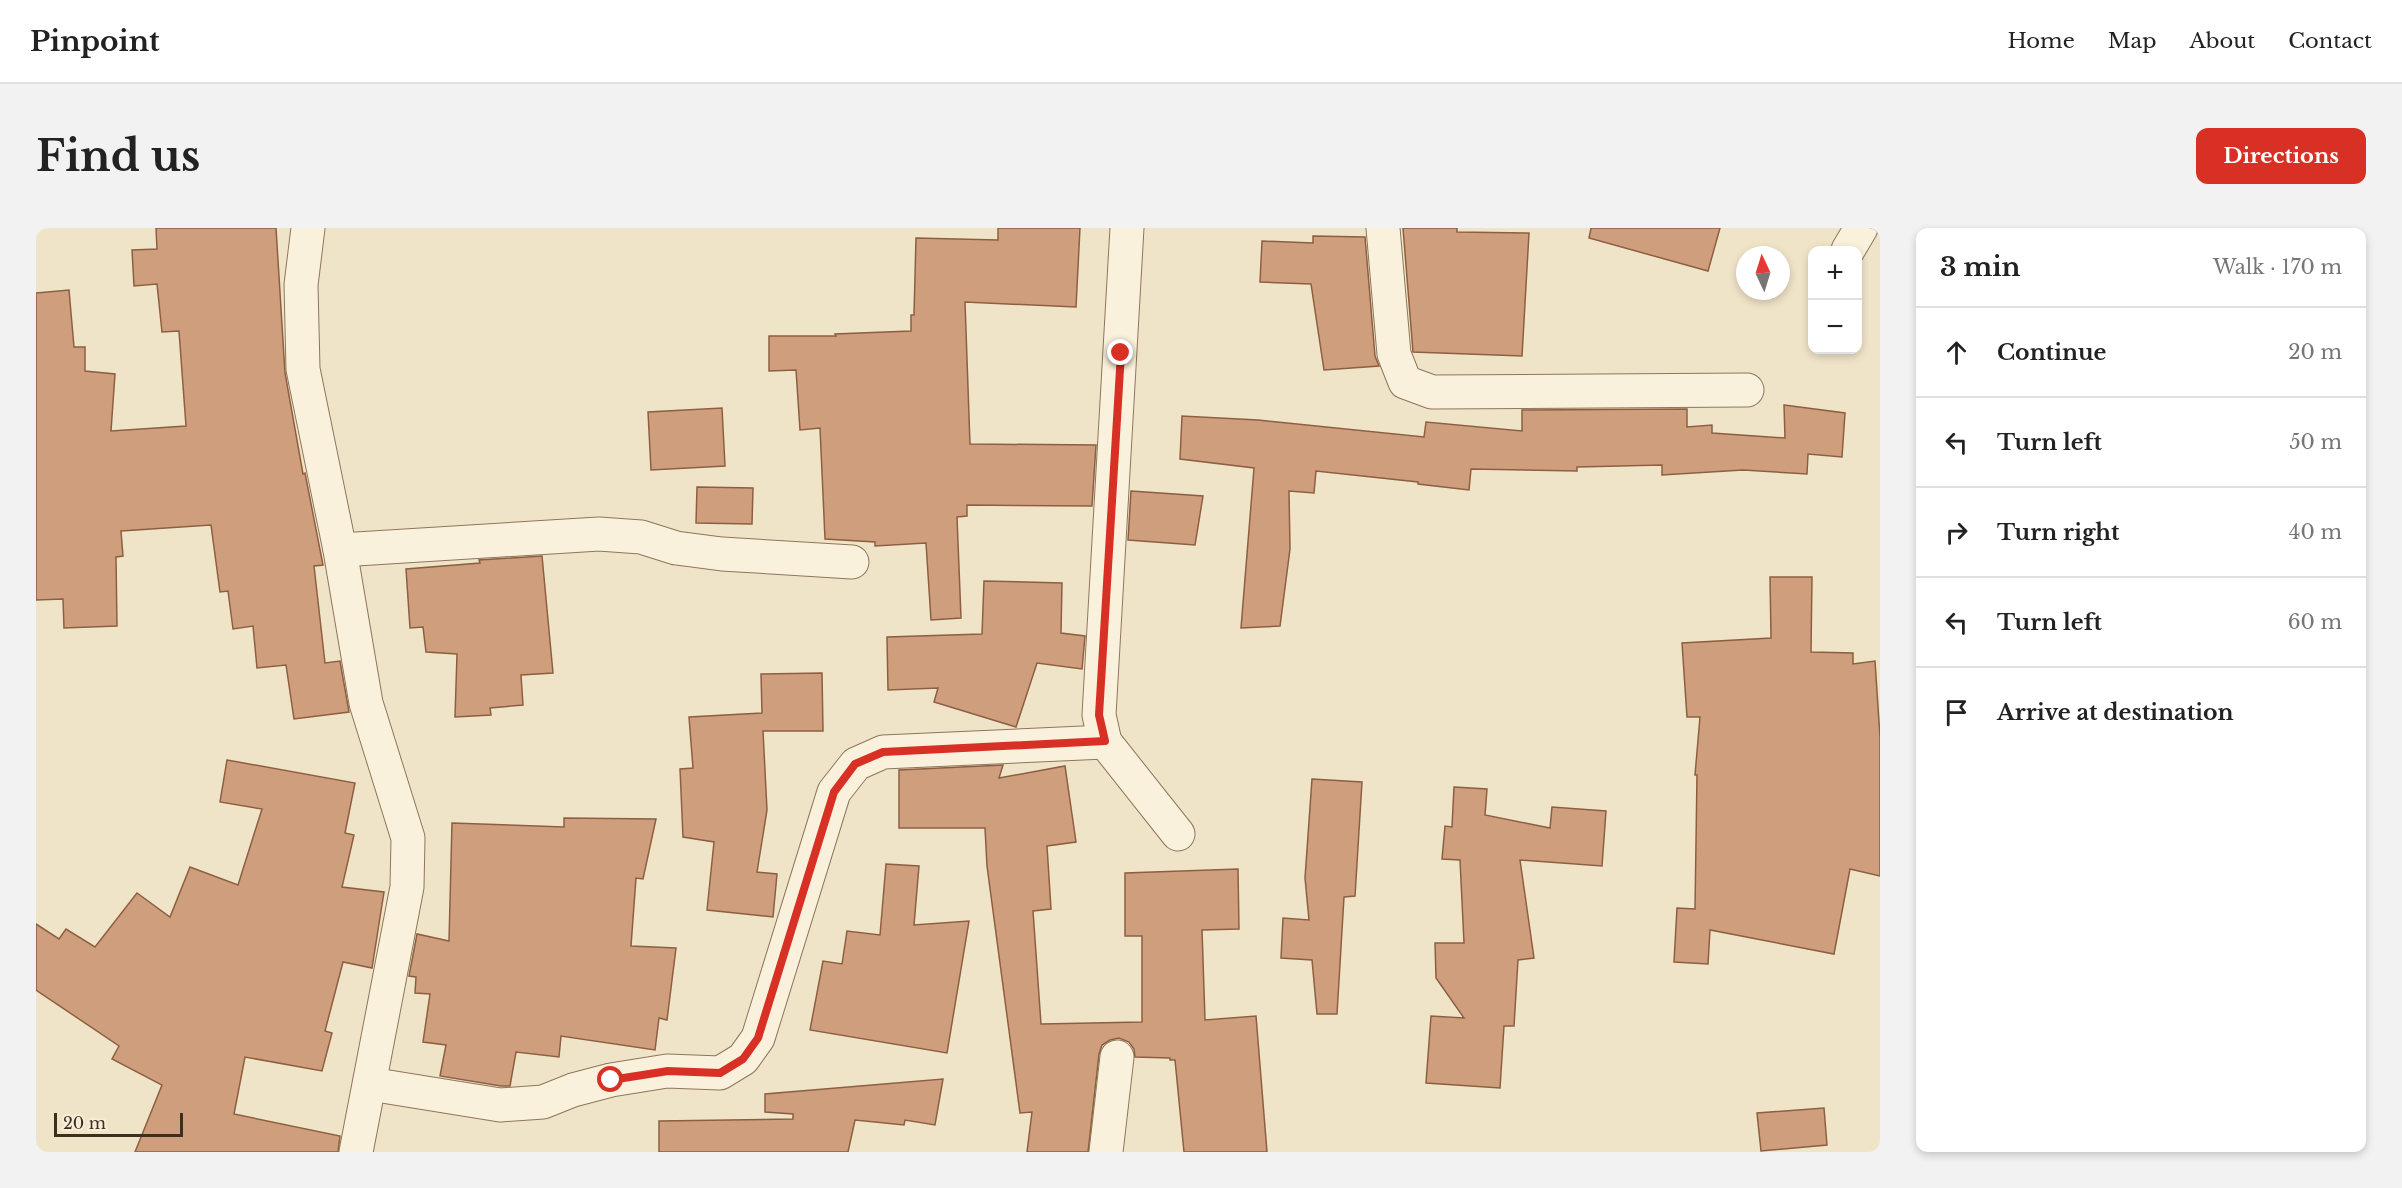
<!DOCTYPE html>
<meta charset="utf-8">
<style>
:root{--surface:#fff;--page:#f2f2f2;--text:#222;--muted:#767676;--line:#e0e0e0;--accent:#d93025}
body{margin:0;font-family:"Libre Baskerville",serif;background:var(--page);color:var(--text)}
.controls{position:absolute;right:18px;top:18px;display:grid;overflow:hidden;border-radius:12px;box-shadow:0 3px 9px #0003}
.controls button{width:54px;height:54px;display:grid;place-items:center;padding:0;border:0;border-bottom:2px solid var(--line);background:var(--surface);color:var(--text);font:30px sans-serif}
.compass{position:absolute;left:1700px;top:18px;width:54px;height:54px;border-radius:50%;background:var(--surface);box-shadow:0 3px 9px #0003;rotate:356deg}
.scale{position:absolute;left:18px;bottom:15px;width:129px;box-sizing:border-box;padding-left:6px;border:3px solid #3d2e20;border-top:0;font-size:16px;line-height:21px;white-space:nowrap;color:#3d2e20;-webkit-text-stroke:4px #f7eed8;paint-order:stroke}
.stop{position:absolute;width:18px;height:18px;margin:-14px;border:4px solid #d93025;border-radius:50%;background:#fff}
.stop.end{background:#d93025;border-color:#fff;box-shadow:0 2px 6px #0008}
.list{margin:0;padding:0;list-style:none}
h2{display:flex;justify-content:space-between;align-items:center;height:78px;margin:0;padding:0 24px;font-size:26px}
h2 small{font-size:20px;font-weight:400;color:var(--muted)}
.list li{display:grid;grid-template-columns:39px 1fr auto;gap:18px;align-items:center;box-sizing:border-box;height:90px;padding:0 24px;border-top:2px solid var(--line)}
.list b{display:block;font-size:22px;white-space:nowrap}
.list em{font-size:20px;font-style:normal;color:var(--muted)}
.icon{flex:none;width:33px;height:33px;fill:none;stroke:currentColor;stroke-width:2;stroke-linecap:round;stroke-linejoin:round}
.map{position:relative;flex:none;width:1844px;height:924px;overflow:hidden;border-radius:12px}
header{display:flex;align-items:center;gap:36px;box-sizing:border-box;height:84px;padding:0 30px;background:var(--surface);border-bottom:2px solid var(--line)}
header strong{font-size:28px}
nav{display:flex;gap:33px;margin-inline-start:auto;font-size:21px}
.intro{display:flex;align-items:center;justify-content:space-between;box-sizing:border-box;height:144px;padding:0 36px}
h1{margin:0;font-size:42px}
.button{padding:15px 27px;border-radius:12px;background:var(--accent);color:#fff;font-size:21px;font-weight:700}
main{display:flex;gap:36px;padding:0 36px}
aside{flex:1;background:var(--surface);border-radius:12px;box-shadow:0 3px 9px #0003}
.map>svg:first-child{display:block}
</style>
<header>
<strong>Pinpoint</strong>
<nav><a>Home</a><a>Map</a><a>About</a><a>Contact</a></nav>
</header>
<div class="intro"><h1>Find us</h1><a class="button">Directions</a></div>
<main>
<div class="map">
<svg width="1844" height="924" viewBox="0 0 1844 924">
<rect width="100%" height="100%" fill="#f0e4c8"/>
<g fill="#cf9f7d" stroke="#8d5f41" stroke-width="1.5">
<polygon points="120,0 240,0 249,145 267,246 269,245 287,337 278,338 289,435 304,433 313,484 258,491 250,437 221,440 217,398 197,401 192,363 184,364 175,297 85,303 87,328 80,329 81,398 28,400 27,371 0,372 0,65 33,62 38,119 49,119 49,143 79,146 75,203 150,198 143,103 126,104 121,56 98,58 96,22 121,21"/>
<polygon points="962,0 1044,0 1040,79 929,74 934,216 1060,217 1056,278 931,277 931,288 921,289 925,390 895,392 890,315 839,318 839,314 789,311 784,200 764,202 760,142 733,143 733,108 800,108 799,106 875,103 875,87 878,87 880,10 962,12"/>
<polygon points="1367,0 1421,0 1421,4 1493,5 1486,128 1377,124"/>
<polygon points="1555,0 1684,0 1672,43 1553,10"/>
<polygon points="1277,8 1329,9 1339,128 1343,138 1288,142 1275,56 1224,54 1226,13 1277,15"/>
<polygon points="1748,177 1809,185 1806,229 1772,226 1771,246 1707,242 1626,247 1626,237 1541,239 1541,243 1435,241 1433,262 1382,256 1382,254 1280,243 1278,265 1253,263 1254,321 1244,398 1205,400 1218,240 1144,231 1146,188 1222,192 1388,209 1390,194 1486,203 1486,182 1651,181 1651,199 1676,197 1676,205 1749,210"/>
<polygon points="686,180 689,238 615,242 612,184"/>
<polygon points="661,259 717,260 716,296 660,295"/>
<polygon points="1095,263 1167,268 1159,317 1092,312"/>
<polygon points="506,328 517,445 485,447 487,477 454,480 455,487 419,489 421,426 390,424 387,399 374,400 370,341 444,335 443,332"/>
<polygon points="1734,349 1776,349 1775,424 1817,425 1817,436 1839,433 1844,509 1844,648 1814,641 1798,726 1674,702 1672,736 1638,734 1641,680 1659,681 1661,547 1659,547 1664,489 1651,489 1646,415 1735,410"/>
<polygon points="948,353 1026,355 1025,405 1049,408 1046,441 1001,435 980,499 898,474 902,460 852,462 851,409 946,406"/>
<polygon points="786,445 787,503 727,503 731,582 721,644 741,646 737,689 671,682 678,614 647,609 644,541 657,540 653,489 726,485 725,446"/>
<polygon points="191,532 319,555 309,605 318,607 306,659 348,664 336,740 307,734 289,803 296,805 286,843 209,829 198,886 304,908 302,924 99,924 126,857 76,831 83,818 0,762 0,696 23,711 30,701 59,719 101,665 134,689 154,639 202,657 226,581 184,574"/>
<polygon points="967,537 963,550 1029,538 1040,614 1011,618 1015,681 997,683 1005,796 1106,794 1106,708 1089,708 1089,645 1202,641 1203,701 1166,702 1169,792 1220,788 1231,924 1148,924 1139,832 1134,832 1134,830 1099,829 1098,821 1093,814 1083,810 1074,812 1066,817 1063,826 1052,924 991,924 996,884 984,885 951,638 949,600 863,600 863,542"/>
<polygon points="1276,551 1326,554 1319,668 1308,669 1301,786 1281,786 1276,732 1245,730 1247,690 1273,692 1269,650"/>
<polygon points="1418,559 1451,561 1449,587 1514,600 1516,579 1570,583 1566,638 1484,632 1498,730 1482,732 1478,798 1468,798 1464,860 1390,855 1395,788 1428,790 1400,750 1399,715 1428,715 1424,632 1406,631 1409,598 1416,599"/>
<polygon points="528,590 620,591 607,651 600,650 595,718 640,720 631,792 623,790 619,822 525,808 523,829 480,824 474,858 465,858 404,848 410,817 387,814 394,766 379,765 380,749 373,748 381,706 413,713 416,595 528,599"/>
<polygon points="850,636 883,638 878,697 933,693 911,825 774,802 787,733 806,736 811,703 844,707"/>
<polygon points="907,851 899,897 869,892 868,897 819,892 812,924 623,924 623,893 757,891 757,886 729,884 729,866"/>
<polygon points="1788,880 1791,917 1725,923 1721,885"/>
</g>
<g fill="none" stroke-linecap="round" stroke-linejoin="round">
<g stroke="#8d765c" stroke-width="35">
<g id="minor">
<polyline points="272,0 265,57 267,141 304,322 330,475 372,610 371,659 320,924"/>
<polyline points="1091,0 1063,487 1069,514 1142,606"/>
<polyline points="1347,0 1358,126 1369,154 1396,164 1711,162"/>
<polyline points="1812,22 1825,0"/>
<polyline points="304,322 563,306 605,309 640,320 686,326 816,334"/>
<polyline points="334,856 464,877 507,874 537,862 575,852 631,843 684,845 707,831 722,810 798,564 820,536 847,524 1069,514"/>
<polyline points="1070,924 1081,829"/>
</g>
</g>
<use href="#minor" stroke="#faf1dc" stroke-width="33"/>
</g>
<g fill="none" stroke-linecap="round" stroke-linejoin="round">
<polyline stroke="#d93025" stroke-width="8" points="575,852 632,843 684,845 707,831 722,810 798,564 819,536 847,524 1069,513 1063,487 1085,125"/>
</g>
</svg>
<div class="controls">
<button>+</button>
<button>−</button>
</div>
<svg class="compass" viewBox="-18 -18 36 36"><path d="M0-13l5 13h-10z" fill="#e53935"/><path d="M0 13l5-13h-10z" fill="#767676"/></svg>
<div class="scale">20 m</div>
<div class="stop" style="left:575px;top:852px"></div>
<div class="stop end" style="left:1085px;top:125px"></div>
</div>
<aside>
<h2>3 min<small>Walk · 170 m</small></h2>
<ul class="list">
<li><svg class="icon" aria-label="ahead" viewBox="0 0 24 24"><path d="M12 20V5M6 11l6-6 6 6"/></svg><div><b>Continue</b></div><em>20 m</em></li>
<li><svg class="icon" aria-label="left" viewBox="0 0 24 24"><path d="M17 20v-9H6M10 6l-5 5 5 5"/></svg><div><b>Turn left</b></div><em>50 m</em></li>
<li><svg class="icon" aria-label="right" viewBox="0 0 24 24"><path d="M7 20v-9h11M14 6l5 5-5 5"/></svg><div><b>Turn right</b></div><em>40 m</em></li>
<li><svg class="icon" aria-label="left" viewBox="0 0 24 24"><path d="M17 20v-9H6M10 6l-5 5 5 5"/></svg><div><b>Turn left</b></div><em>60 m</em></li>
<li><svg class="icon" aria-label="arrive" viewBox="0 0 24 24"><path d="M6 21V4h12l-3 4 3 4H6"/></svg><div><b>Arrive at destination</b></div></li>
</ul>
</aside>
</main>
